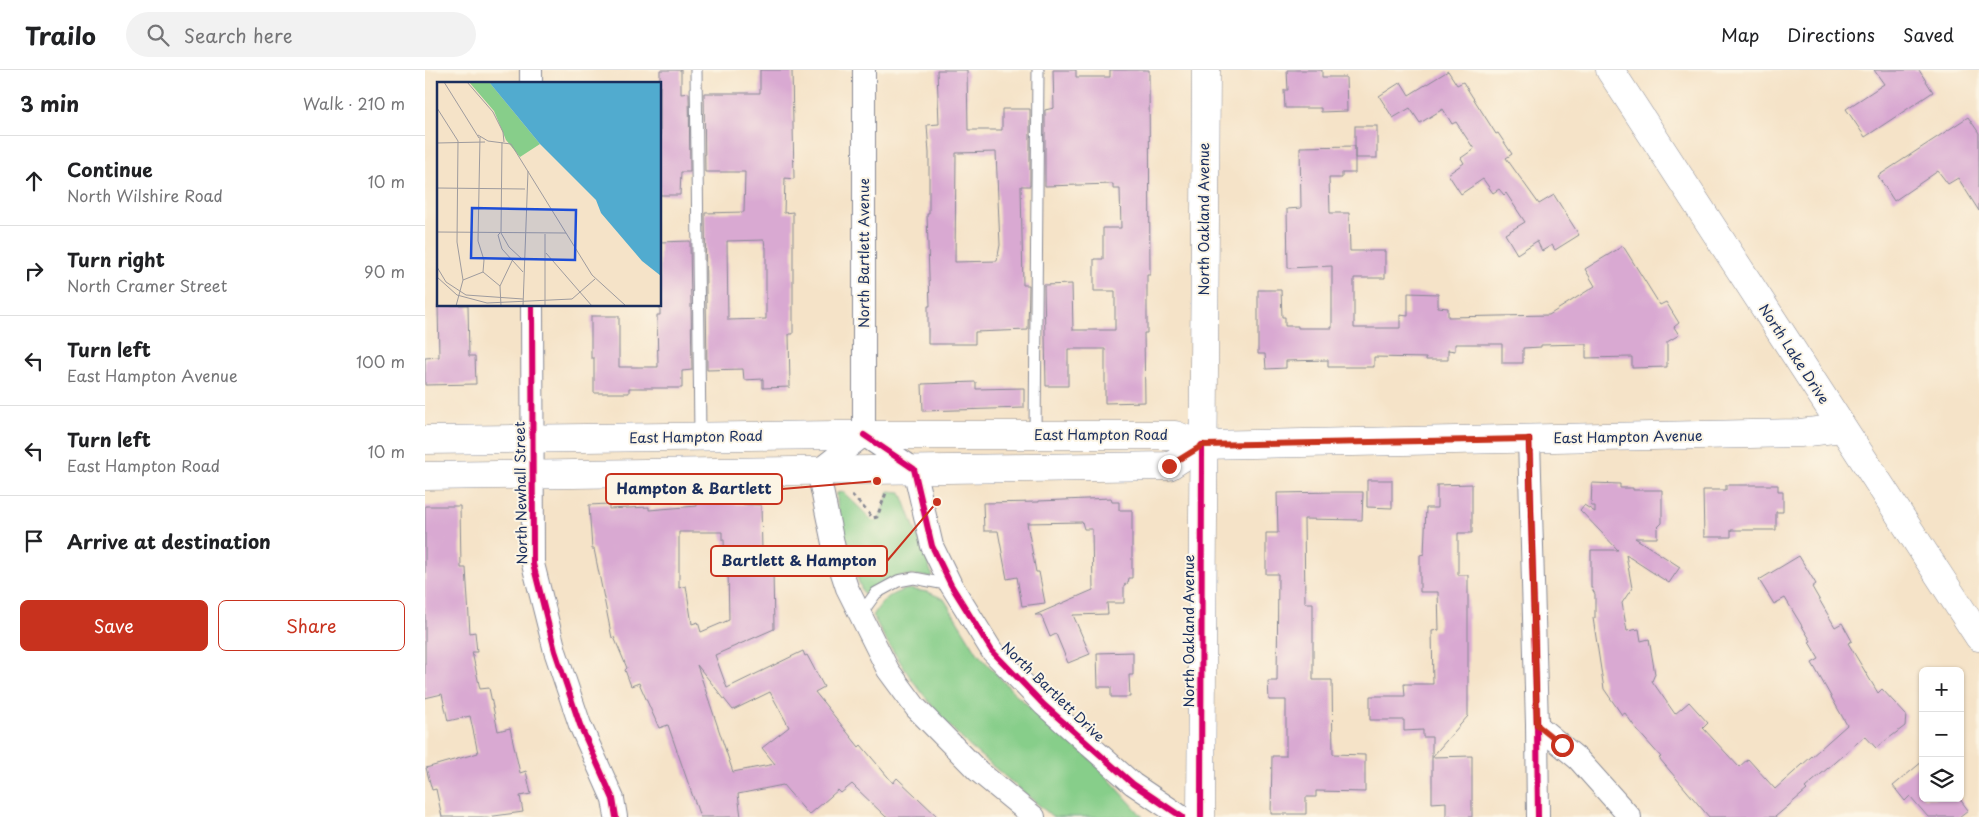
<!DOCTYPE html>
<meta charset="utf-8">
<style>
:root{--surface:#fff;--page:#f2f2f2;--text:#202124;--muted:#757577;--line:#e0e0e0;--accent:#c8321e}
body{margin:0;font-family:"Playpen Sans",sans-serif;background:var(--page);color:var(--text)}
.controls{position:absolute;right:15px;bottom:15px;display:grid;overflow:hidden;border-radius:8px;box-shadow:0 1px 4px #0004}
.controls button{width:45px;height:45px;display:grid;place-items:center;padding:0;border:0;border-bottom:1px solid var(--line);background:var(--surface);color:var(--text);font:25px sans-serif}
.stop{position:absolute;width:15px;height:15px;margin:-11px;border:4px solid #c8321e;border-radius:50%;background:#fff}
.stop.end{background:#c8321e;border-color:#fff;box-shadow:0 1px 5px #0008}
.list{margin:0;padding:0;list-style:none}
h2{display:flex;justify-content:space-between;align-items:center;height:65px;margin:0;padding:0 20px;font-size:21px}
h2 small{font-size:16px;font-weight:400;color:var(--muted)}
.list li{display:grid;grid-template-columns:32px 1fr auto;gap:15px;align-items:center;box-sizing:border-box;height:90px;padding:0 20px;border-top:1px solid var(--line)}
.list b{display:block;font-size:19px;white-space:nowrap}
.list p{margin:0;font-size:16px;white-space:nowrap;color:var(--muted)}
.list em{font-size:16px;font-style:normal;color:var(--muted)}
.actions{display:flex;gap:10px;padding:15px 20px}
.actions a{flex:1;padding:11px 0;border:1px solid var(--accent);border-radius:8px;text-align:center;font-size:18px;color:var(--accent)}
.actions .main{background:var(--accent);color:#fff}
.icon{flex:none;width:28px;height:28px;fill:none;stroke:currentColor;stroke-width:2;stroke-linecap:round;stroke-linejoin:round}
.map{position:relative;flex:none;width:1554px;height:747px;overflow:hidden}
header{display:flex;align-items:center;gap:30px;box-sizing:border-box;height:70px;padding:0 25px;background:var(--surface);border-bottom:1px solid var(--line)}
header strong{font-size:24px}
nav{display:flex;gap:28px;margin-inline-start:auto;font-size:18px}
.search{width:350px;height:45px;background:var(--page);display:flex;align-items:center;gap:12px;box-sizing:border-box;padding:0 18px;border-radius:28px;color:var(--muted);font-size:19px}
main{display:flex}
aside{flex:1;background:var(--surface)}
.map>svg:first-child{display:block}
</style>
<header>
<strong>Trailo</strong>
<div class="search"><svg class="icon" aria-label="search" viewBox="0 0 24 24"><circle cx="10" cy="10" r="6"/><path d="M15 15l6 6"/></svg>Search here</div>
<nav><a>Map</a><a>Directions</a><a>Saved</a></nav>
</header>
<main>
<aside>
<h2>3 min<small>Walk · 210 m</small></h2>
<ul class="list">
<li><svg class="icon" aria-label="ahead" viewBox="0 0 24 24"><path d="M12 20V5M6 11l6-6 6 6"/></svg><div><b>Continue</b><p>North Wilshire Road</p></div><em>10 m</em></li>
<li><svg class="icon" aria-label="right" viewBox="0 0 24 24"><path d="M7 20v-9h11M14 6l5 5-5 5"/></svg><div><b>Turn right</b><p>North Cramer Street</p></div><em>90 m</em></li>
<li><svg class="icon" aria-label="left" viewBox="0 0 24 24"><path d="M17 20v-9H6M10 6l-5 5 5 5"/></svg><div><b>Turn left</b><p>East Hampton Avenue</p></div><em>100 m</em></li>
<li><svg class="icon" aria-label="left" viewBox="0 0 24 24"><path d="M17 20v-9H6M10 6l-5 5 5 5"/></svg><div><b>Turn left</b><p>East Hampton Road</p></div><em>10 m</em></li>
<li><svg class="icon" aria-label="arrive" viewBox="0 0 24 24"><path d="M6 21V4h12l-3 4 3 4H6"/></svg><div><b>Arrive at destination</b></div></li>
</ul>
<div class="actions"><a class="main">Save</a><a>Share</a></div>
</aside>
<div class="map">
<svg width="1554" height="747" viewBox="0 0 1554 747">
<rect width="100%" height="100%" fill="#fcf5e5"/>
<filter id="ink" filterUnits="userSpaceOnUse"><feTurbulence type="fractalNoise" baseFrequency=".02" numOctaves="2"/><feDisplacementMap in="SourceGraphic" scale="10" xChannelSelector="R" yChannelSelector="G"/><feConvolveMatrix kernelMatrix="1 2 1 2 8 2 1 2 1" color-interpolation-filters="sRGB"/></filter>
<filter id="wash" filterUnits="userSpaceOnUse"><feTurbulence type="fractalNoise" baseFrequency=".0096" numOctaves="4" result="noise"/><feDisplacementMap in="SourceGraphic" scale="20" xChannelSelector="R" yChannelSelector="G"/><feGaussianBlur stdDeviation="1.12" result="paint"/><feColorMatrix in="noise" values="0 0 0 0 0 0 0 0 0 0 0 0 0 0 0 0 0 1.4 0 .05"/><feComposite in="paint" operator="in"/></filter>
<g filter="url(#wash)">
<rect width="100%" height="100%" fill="#f5e3c8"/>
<g fill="#87ce8a" stroke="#517e74">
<path d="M464,421L476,422L508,507C474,504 466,503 439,525C428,498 411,451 412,423L418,422L448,451L454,450Z"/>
<path d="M483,519L503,522L519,529L553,584L592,626L667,690L718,747H628L544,676L514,645L485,607L461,570L448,546C458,529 464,524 483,519Z"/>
</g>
<g id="blocks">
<g fill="#d9a9d2" fill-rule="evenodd">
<polygon points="235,0 256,0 256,24 264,23 265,102 256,102 255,125 235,125"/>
<path d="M335,0H367L369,109L360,108L359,143L368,142V264H364L365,317L338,318V309L319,310L318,299L282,300L280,143L319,142L320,102H280L279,23H335ZM339,170L340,177H341V249L303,250L302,171Z"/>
<path d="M512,0H542L543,60H577V39H605V116H596L598,215H604L603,260L550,262V274H503V236H505L502,144H504V83L502,55L514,54ZM571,82L575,175L572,191L530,192L531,83Z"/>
<polygon points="628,0 651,0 651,7 685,7 685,0 724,0 725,205 722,205 722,263 719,263 720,332 680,333 680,279 643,279 643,316 621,316 619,215 647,214 648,260 690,260 690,221 669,221 669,189 678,189 678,158 696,158 695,119 688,119 688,114 620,116 620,40 629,38"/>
<polygon points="862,0 897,0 897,7 921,7 922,41 896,42 896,38 860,38 859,20 863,20"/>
<polygon points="1449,0 1494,0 1508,22 1440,67 1421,39 1459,14"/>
<polygon points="1023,1 1032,15 1038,12 1071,64 1073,63 1087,84 1081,88 1114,134 1129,125 1154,165 1130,180 1127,175 1117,181 1112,171 1092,184 1080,164 1100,152 1081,123 1079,125 1074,119 1068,123 1058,109 1036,124 1023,104 1039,93 1036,88 1049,79 1031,52 1027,54 1018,39 995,53 985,38 968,48 954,26 976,12 984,25"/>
<polygon points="1543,47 1554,63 1554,141 1533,108 1523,114 1513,101 1469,131 1453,106"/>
<rect x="930" y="56" width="22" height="32"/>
<polygon points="930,76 930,103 917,103 917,108 904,108 905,143 924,143 925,181 960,181 960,208 929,208 929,258 975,258 975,245 983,246 983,223 1013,224 1013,237 1023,238 1023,247 1124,245 1170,216 1160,199 1198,176 1235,235 1241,232 1254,253 1249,257 1254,265 1242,272 1242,297 1207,298 1207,287 1161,288 1161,274 1116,275 1116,277 1098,278 1098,293 1077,293 1077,274 1030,274 1030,281 1023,280 1023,290 1001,290 1001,288 949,287 949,297 903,297 903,290 861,291 861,298 841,299 840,284 833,284 833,220 856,220 857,247 860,247 860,256 873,256 873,258 907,258 907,196 863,198 862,139 876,138 875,77"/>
<polygon points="265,171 267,300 257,301 257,318 204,318 204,323 169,323 169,288 166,288 166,246 194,246 194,297 233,297 232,245 235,245 235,172"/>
<polygon points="13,235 43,235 44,286 50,286 51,314 0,315 0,288 14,287"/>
<polygon points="551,312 551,319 599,318 599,338 498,341 497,314"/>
<polygon points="942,410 967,410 967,438 942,437"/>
<polygon points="1167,413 1195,414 1195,418 1208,418 1208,420 1237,420 1237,453 1232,458 1232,468 1210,468 1255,497 1244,513 1201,485 1207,518 1197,533 1202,561 1214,559 1216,571 1224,569 1230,604 1227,611 1250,644 1264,632 1283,653 1278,658 1314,697 1323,689 1350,719 1422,655 1387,593 1394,589 1384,572 1386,571 1360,528 1349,534 1334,510 1374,486 1391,514 1387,517 1410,557 1417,553 1427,571 1423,573 1453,623 1457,619 1481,645 1480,656 1451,678 1440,666 1380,718 1382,720 1350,747 1284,747 1234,688 1236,687 1212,660 1200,643 1197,645 1179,619 1168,548 1170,548 1170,524 1166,517 1166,480 1193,480 1155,440 1159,435 1170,442 1170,436 1166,436"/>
<polygon points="1047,414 1047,463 1033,463 1033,505 1043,505 1043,646 1007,687 1047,686 1047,747 1021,747 1021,732 1007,733 1007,667 998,667 998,660 979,661 979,650 945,650 945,626 980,626 979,614 1008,614 1007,561 1014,560 1013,522 995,522 995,485 999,484 1001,438 1012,438 1012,415"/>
<polygon points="1301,415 1353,415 1353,421 1358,421 1358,442 1351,442 1351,460 1306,460 1306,467 1279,467 1278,420 1301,420"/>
<polygon points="911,422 938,422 937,450 879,449 880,533 888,533 888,610 907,610 908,684 940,685 940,722 891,721 891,727 881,727 881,744 846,744 847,686 861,686 861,630 844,630 843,611 852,611 853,504 841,504 841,463 853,463 852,423"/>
<polygon points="686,428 687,432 694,432 694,440 707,440 707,508 704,508 703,513 699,515 699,533 682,533 683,544 648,545 665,584 643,593 631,564 625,567 616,545 610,545 668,520 667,459 659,459 657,452 602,453 611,502 614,502 620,533 597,536 592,507 582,509 573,461 559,461 558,433 614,432 614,431"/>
<path d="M272,433L336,435L337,481H345V499H348L349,559L290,585L302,618L378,581L380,586L382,585L399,617L390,622L434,677L436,675L468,713L472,708L513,747H461L427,714L416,723L413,720L384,745L358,715L313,724L316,747H275L243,655L234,658L214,613L206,616L200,600L202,598L189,567L187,568L169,479H167L164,435L184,434V439L224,437V440L272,436ZM254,462H297V470H299L300,501H303L304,550L276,562L273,552L267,554L261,516L254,518ZM272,595L308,640L345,622L364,657L337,678L350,694L308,702Z"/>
<polygon points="0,436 35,436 36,498 41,498 45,563 50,562 52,582 47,582 55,619 64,618 73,661 85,658 95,703 101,701 106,724 95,726 98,742 62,747 17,747 11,719 7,720 1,698 53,683 45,646 23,651 17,624 0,628"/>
<polygon points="708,582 708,605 704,605 705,627 686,627 686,617 673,617 672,583"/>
<polygon points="1498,691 1498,728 1534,728 1543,740 1534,747 1503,747 1485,726 1480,731 1468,716"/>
</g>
</g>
</g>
<g filter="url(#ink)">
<use href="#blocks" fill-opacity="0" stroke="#888993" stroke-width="1"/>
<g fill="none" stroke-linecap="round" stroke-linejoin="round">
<g stroke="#888993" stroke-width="13">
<g id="lane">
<polyline points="271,0 275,366"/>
<polyline points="610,364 613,0"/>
<polyline points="435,545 451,523 473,511 489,508 526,515"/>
</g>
</g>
<g stroke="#888993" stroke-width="24">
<g id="street">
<polyline points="106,0 106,14"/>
<polyline points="439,0 439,365"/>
<polyline points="107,235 108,494 130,581 155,655 188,729 191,747"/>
<polyline points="439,365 489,399 507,476 526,515 567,581 619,635 708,714 757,747"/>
<polyline points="439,365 393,401 409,478 422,518 463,600 491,638 553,701 609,747"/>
<polyline points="1104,369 1112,655 1113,747"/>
<polyline points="1112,655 1153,689 1205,747"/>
</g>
</g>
<g stroke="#888993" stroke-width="29">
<g id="secondary">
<polyline points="0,370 413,365 750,365 777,375 1375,363 1417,358"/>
<polyline points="0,406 744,396 777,375"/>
<polyline points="776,747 781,0"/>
</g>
</g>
<g stroke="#888993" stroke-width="29">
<polyline id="primary" points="1185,0 1554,567"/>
</g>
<polyline stroke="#888993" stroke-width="3" stroke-dasharray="4 4" stroke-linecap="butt" points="427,425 448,448 452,447 461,423"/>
<use href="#lane" stroke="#fff" stroke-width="11"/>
<use href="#street" stroke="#fff" stroke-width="22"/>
<use href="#secondary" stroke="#fff" stroke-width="28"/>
<use href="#primary" stroke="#fff" stroke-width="28"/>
<g stroke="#fcf5e5" stroke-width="9">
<g id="cycleway">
<polyline points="107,235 108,494 130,581 155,655 188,729 191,747"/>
<polyline points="439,365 489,399 507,476 526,515 567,581 619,635 708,714 757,747"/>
<polyline points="1104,369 1112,655 1113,747"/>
<polyline points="776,747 777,375"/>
</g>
</g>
<use href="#cycleway" stroke="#d6006c" stroke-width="6"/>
</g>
</g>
<g fill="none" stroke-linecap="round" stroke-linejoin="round" filter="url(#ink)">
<polyline stroke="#c8321e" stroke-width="6" points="744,396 778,375 1104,369 1112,655 1137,675"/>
</g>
<g text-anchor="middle" stroke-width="4" stroke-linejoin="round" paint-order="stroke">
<g font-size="14" fill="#1b2f5e" stroke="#fcf5e5">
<text transform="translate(779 149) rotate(-90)" y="5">North Oakland Avenue</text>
<text transform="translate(439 183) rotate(-90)" y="5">North Bartlett Avenue</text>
<text transform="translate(1369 284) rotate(57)" y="5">North Lake Drive</text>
<text x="676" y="370">East Hampton Road</text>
<text transform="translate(271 367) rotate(-1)" y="5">East Hampton Road</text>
<text transform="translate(1203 367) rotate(-1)" y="5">East Hampton Avenue</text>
<text transform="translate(96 423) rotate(-91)" y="5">North Newhall Street</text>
<text transform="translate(764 561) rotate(-90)" y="5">North Oakland Avenue</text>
<text transform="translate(628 622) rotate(44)" y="5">North Bartlett Drive</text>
</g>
</g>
<g transform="translate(12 12)">
<rect width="224" height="224" fill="#f5e3c8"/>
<path d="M32,0H52L103,62L83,75L69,58L57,29Z" fill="#87ce8a"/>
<path d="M52,0H224V194L205,179L164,131L159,118L103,62Z" fill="#51abcf"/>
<path fill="none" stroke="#9e9b9e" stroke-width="1" d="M7,0L42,56M30,0L56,30L66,50L67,60M0,26L21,59L20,160L26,198L19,224M41,53L51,59L74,62L155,193L189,224M43,55L41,159L47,178L46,190M0,61L48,60M0,106L88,107M0,150L129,151M63,151L61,153L65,167L86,190M64,151L65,60M64,151L72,165L86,178M109,171L155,224M0,185L9,200L29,213L86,217M0,195L20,213L50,221L135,217L158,197M26,198L46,190L63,204M64,224L63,204L76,177M86,224L91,89M108,224V152"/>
<path fill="#1d4ed8" fill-opacity="0.15" stroke="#1d4ed8" stroke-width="2.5" d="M35,126L139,128L138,178L34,176Z"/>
<rect width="224" height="224" fill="none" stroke="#1b2f5e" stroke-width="2.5"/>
</g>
<path fill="none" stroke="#c8321e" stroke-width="2" d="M452 411L357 419M512 432L462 491"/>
<g fill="#c8321e" stroke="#fcf5e5" stroke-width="2">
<circle cx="452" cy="411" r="5"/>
<circle cx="512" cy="432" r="5"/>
</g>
<g fill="#fcf5e5" stroke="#c8321e" stroke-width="2">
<rect x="181" y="404" width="176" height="30" rx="5"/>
<rect x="286" y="476" width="176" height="30" rx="5"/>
</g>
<g font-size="15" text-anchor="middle" font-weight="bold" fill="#1b2f5e">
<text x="269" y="424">Hampton &amp; Bartlett</text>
<text x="374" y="496">Bartlett &amp; Hampton</text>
</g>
</svg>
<div class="controls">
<button>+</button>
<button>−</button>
<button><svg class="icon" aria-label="layers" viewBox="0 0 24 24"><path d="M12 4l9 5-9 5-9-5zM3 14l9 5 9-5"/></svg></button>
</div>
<div class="stop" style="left:1137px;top:675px"></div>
<div class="stop end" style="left:744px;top:396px"></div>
</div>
</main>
